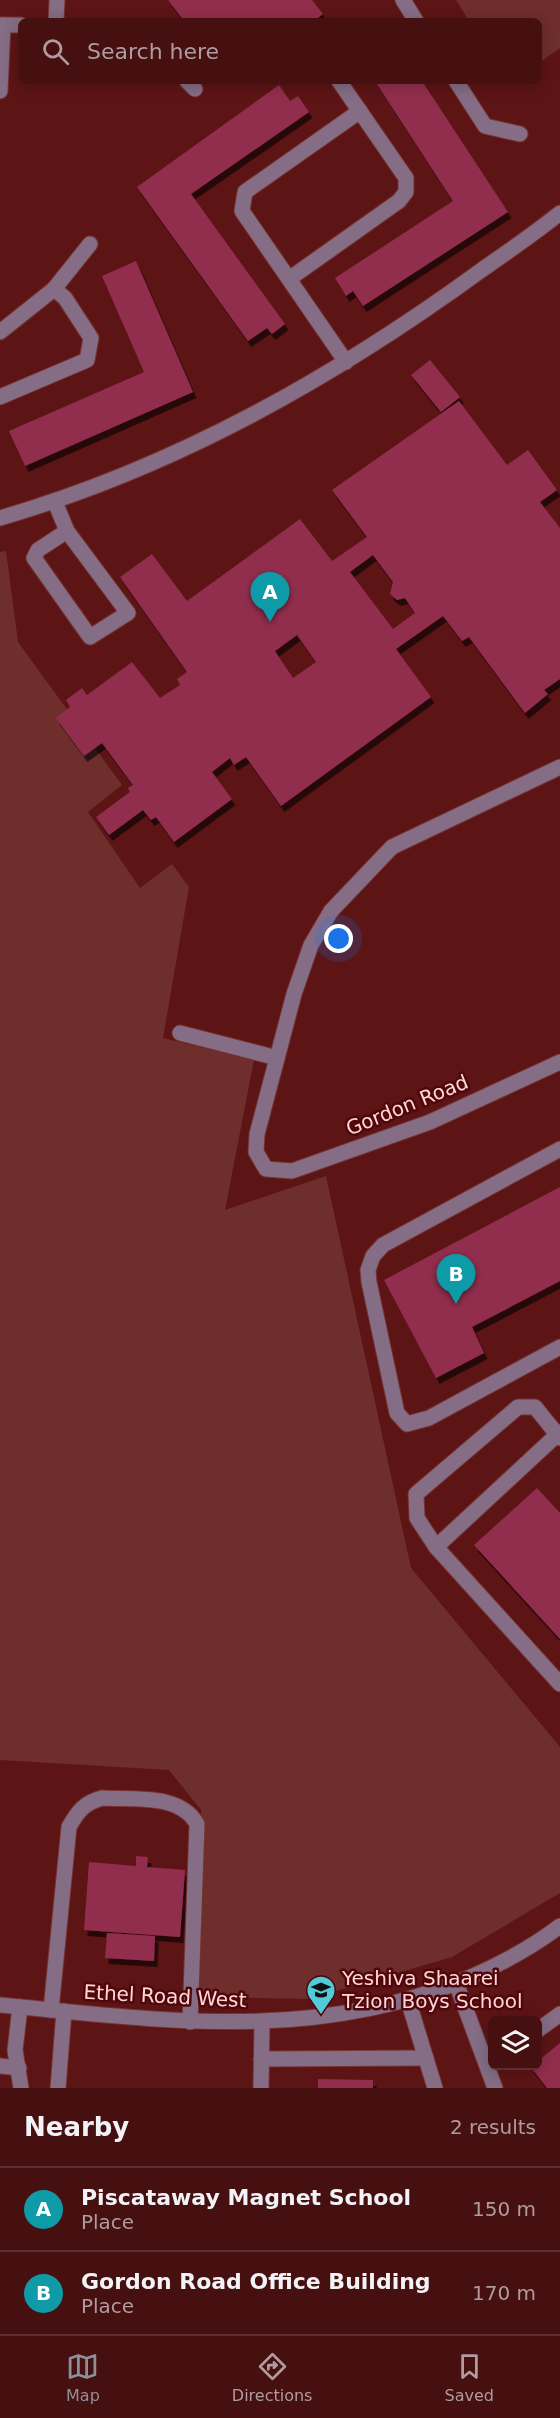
<!DOCTYPE html>
<style>
:root{--surface:#460f10;--page:#4d1819;--text:#f1f3f6;--muted:#b09c9f;--line:#5e2f30;--accent:#8c9099}
body{margin:0;font-family:"DejaVu Sans",sans-serif;background:var(--page);color:var(--text)}
.controls{position:absolute;right:18px;bottom:18px;display:grid;overflow:hidden;border-radius:9px;box-shadow:0 3px 15px #0003}
.controls button{width:54px;height:54px;display:grid;place-items:center;padding:0;border:0;border-bottom:2px solid var(--line);background:var(--surface);color:var(--text);font:30px sans-serif}
.you{position:absolute;left:339px;top:939px;width:21px;height:21px;margin:-15px;border:4px solid #fff;border-radius:50%;background:#1a73e8;box-shadow:0 0 0 9px #1a73e833}
.badge{display:grid;place-items:center;width:39px;height:39px;border-radius:50%;background:var(--accent);color:#fff;font-size:20px;font-weight:700}
.pin{position:absolute;translate:-50% -50px;filter:drop-shadow(0 2px 3px #0008)}
.pin::after{content:'';position:absolute;top:32px;width:21px;height:18px;background:inherit;clip-path:polygon(0 0,100% 0,50% 100%)}
.list{margin:0;padding:0;list-style:none}
h2{display:flex;justify-content:space-between;align-items:center;height:78px;margin:0;padding:0 24px;font-size:26px}
h2 small{font-size:20px;font-weight:400;color:var(--muted)}
.list li{display:grid;grid-template-columns:39px 1fr auto;gap:18px;align-items:center;box-sizing:border-box;height:84px;padding:0 24px;border-top:2px solid var(--line)}
.list b{display:block;font-size:22px;white-space:nowrap}
.list p{margin:0;font-size:20px;white-space:nowrap;color:var(--muted)}
.list em{font-size:20px;font-style:normal;color:var(--muted)}
.icon{flex:none;width:33px;height:33px;fill:none;stroke:currentColor;stroke-width:2;stroke-linecap:round;stroke-linejoin:round}
.map{position:relative;flex:none;width:560px;height:2088px;overflow:hidden}
.search{position:absolute;background:var(--surface);box-shadow:0 3px 15px #0003;left:18px;right:18px;top:18px;height:66px;display:flex;align-items:center;gap:15px;box-sizing:border-box;padding:0 21px;border-radius:9px;color:var(--muted);font-size:22px}
.sheet{height:246px;background:var(--surface)}
nav{display:flex;justify-content:space-around;align-items:center;box-sizing:border-box;height:84px;border-top:2px solid var(--line);background:var(--surface);font-size:16px;color:var(--muted)}
nav a{display:grid;justify-items:center;gap:3px}
nav .on{color:var(--accent)}
.map>svg:first-child{display:block}
</style>
<div class="map">
<svg width="560" height="2088" viewBox="0 0 560 2088">
<defs>
<filter id="shadow"><feDropShadow dx="3.5" dy="6" stdDeviation="0" flood-color="#0009"/></filter>
</defs>
<rect width="100%" height="100%" fill="#5d1415"/>
<g fill="#6e2e2b">
<polygon points="456,0 560,0 560,48 539,63 539,21 469,21"/>
<polygon points="6,551 18,642 122,785 88,812 140,888 172,864 189,887 163,1038 254,1060 225,1210 326,1176 411,1568 560,1747 560,1893 452,1957 308,1999 199,1997 201,1810 169,1770 0,1760 0,552"/>
</g>
<g fill="#922d4e" fill-rule="evenodd" filter="url(#shadow)">
<polygon points="168,0 312,0 323,14 314,21 184,21"/>
<polygon points="375,81 422,81 508,212 363,306 353,291 346,296 335,278 453,201"/>
<polygon points="279,85 290,101 298,96 309,112 191,194 285,324 272,334 267,328 248,341 137,187"/>
<polygon points="136,261 193,392 25,466 9,431 144,372 102,276"/>
<polygon points="430,360 460,397 441,412 411,375"/>
<path d="M459,401L507,465L528,450L557,490L540,502L560,528V679L544,690L548,694L525,713L469,637L462,641L443,616L396,649L431,697L281,806L246,757L234,765L230,758L212,772L232,799L174,842L156,817L151,820L143,810L109,835L96,817L130,792L128,788L133,785L102,743L84,756L56,718L70,707L66,700L82,688L87,695L132,662L160,698L180,685L177,679L187,672L120,577L152,554L187,601L300,519L332,561L367,537L332,490ZM373,555L393,582L390,594L397,600L405,598L415,613L393,629L350,572ZM297,635L316,662L293,678L275,651Z"/>
<polygon points="560,1187 560,1281 472,1327 484,1353 436,1378 384,1280"/>
<polygon points="537,1488 560,1513 560,1639 474,1545"/>
<polygon points="136,1856 148,1857 147,1867 185,1870 180,1937 84,1930 89,1862 136,1866"/>
<polygon points="107,1933 155,1936 154,1961 105,1958"/>
<polygon points="560,2043 560,2088 547,2088 530,2066 538,2066 538,2061"/>
<polygon points="318,2079 373,2080 373,2088 318,2088"/>
</g>
<g fill="none" stroke-linecap="round" stroke-linejoin="round">
<g stroke="#773334" stroke-width="17">
<g id="minor">
<polyline points="403,0 416,21"/>
<polyline points="56,21 57,0"/>
<polyline points="0,25 21,25"/>
<polyline points="187,81 195,89"/>
<polyline points="456,81 485,126 520,134"/>
<polyline points="0,91 3,25"/>
<polyline points="289,279 399,201 406,192 406,178 339,81"/>
<polyline points="54,289 90,244"/>
<polyline points="0,332 54,289 65,298 91,338 87,360 0,397"/>
<polyline points="346,362 242,211 245,192 360,111"/>
<polyline points="55,502 67,531 128,613 90,637 34,558 38,550 67,531"/>
<path d="M0,518C176,467 335,377 483,269C509,251 535,233 560,213"/>
<polyline points="560,767 392,847 331,911 311,945 294,994 257,1134 256,1152 266,1169 292,1171 430,1122 560,1062"/>
<polyline points="180,1033 277,1058"/>
<polyline points="560,1149 383,1245 373,1256 368,1270 369,1282 397,1413 407,1424 429,1418 560,1347"/>
<polyline points="560,1432 436,1547 560,1684"/>
<polyline points="436,1547 417,1518 416,1494 518,1407 535,1407 560,1438"/>
<polyline points="456,1983 495,2088"/>
<polyline points="408,2000 435,2088"/>
<path d="M0,2005C159,2020 313,2043 466,1979C499,1965 531,1948 560,1926"/>
<polyline points="20,2007 15,2050 21,2088"/>
<path d="M51,2010L69,1827C78,1811 84,1803 102,1798C133,1800 180,1793 197,1824L190,2022"/>
<polyline points="538,2030 560,2014"/>
<polyline points="261,2059 426,2058"/>
<polyline points="0,2066 19,2068"/>
<polyline points="58,2088 64,2011"/>
<polyline points="261,2088 262,2023"/>
</g>
</g>
<use href="#minor" stroke="#846d85" stroke-width="15"/>
</g>
<defs>
<g id="school-pin" transform="scale(1.5)"><path d="M0 17L-7.5 6A9.5 9.5 0 1 1 7.5 6Z" fill="#52cbd8" stroke="#50060b"/><path d="M0-5L7-2L0 1L-7-2ZM-4 1L0 2.5L4 1V4Q0 6-4 4Z" fill="#111"/></g>
</defs>
<g fill-rule="evenodd">
<use href="#school-pin" x="321" y="1990"/>
</g>
<g text-anchor="middle" stroke-width="5" stroke-linejoin="round" paint-order="stroke">
<g font-size="20" fill="#fdd8d4" stroke="#50060b">
<text transform="translate(407 1105) rotate(-22)" y="7">Gordon Road</text>
<text transform="translate(165 1996) rotate(3)" y="7">Ethel Road West</text>
</g>
<g font-size="20" fill="#fdd8d4" stroke="#50060b" text-anchor="start">
<text x="342" y="1985">Yeshiva Shaarei<tspan x="342" dy="23">Tzion Boys School</tspan></text>
</g>
</g>
</svg>
<div class="controls">
<button><svg class="icon" aria-label="layers" viewBox="0 0 24 24"><path d="M12 4l9 5-9 5-9-5zM3 14l9 5 9-5"/></svg></button>
</div>
<div class="you"></div>
<div class="pin badge" style="left:270px;top:622px;background:#0f9aa8">A</div>
<div class="pin badge" style="left:456px;top:1304px;background:#0f9aa8">B</div>
<div class="search"><svg class="icon" aria-label="search" viewBox="0 0 24 24"><circle cx="10" cy="10" r="6"/><path d="M15 15l6 6"/></svg>Search here</div>
</div>
<section class="sheet">
<h2>Nearby<small>2 results</small></h2>
<ul class="list">
<li><span class="badge" style="background:#0f9aa8">A</span><div><b>Piscataway Magnet School</b><p>Place</p></div><em>150 m</em></li>
<li><span class="badge" style="background:#0f9aa8">B</span><div><b>Gordon Road Office Building</b><p>Place</p></div><em>170 m</em></li>
</ul>
</section>
<nav>
<a class="on"><svg class="icon" aria-label="map" viewBox="0 0 24 24"><path d="M3 6l6-2 6 2 6-2v14l-6 2-6-2-6 2zM9 4v14M15 6v14"/></svg>Map</a>
<a><svg class="icon" aria-label="directions" viewBox="0 0 24 24"><path d="M12 3l9 9-9 9-9-9zM9 14v-3h6M13 9l2 2-2 2"/></svg>Directions</a>
<a><svg class="icon" aria-label="saved" viewBox="0 0 24 24"><path d="M7 4h10v16l-5-4-5 4z"/></svg>Saved</a>
</nav>
